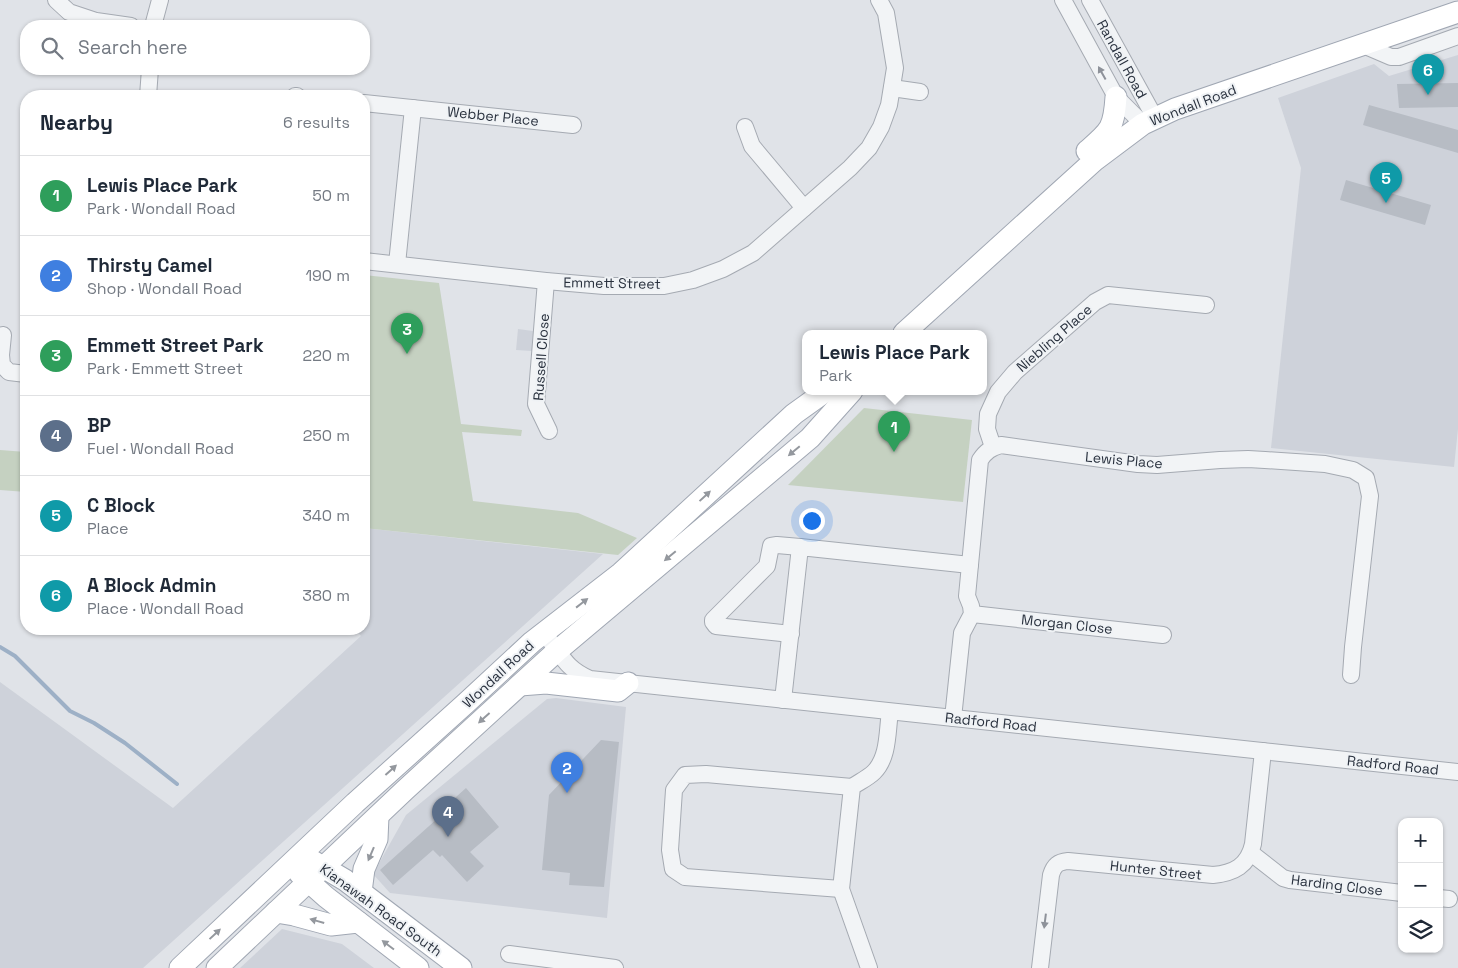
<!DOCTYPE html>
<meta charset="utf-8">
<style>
:root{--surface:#fff;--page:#f2f2f3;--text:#1f2937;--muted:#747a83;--line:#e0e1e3;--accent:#c54c5d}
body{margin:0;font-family:"Space Grotesk",sans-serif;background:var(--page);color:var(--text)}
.controls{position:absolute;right:15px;bottom:15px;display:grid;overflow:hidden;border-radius:10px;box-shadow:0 1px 4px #0004}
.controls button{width:45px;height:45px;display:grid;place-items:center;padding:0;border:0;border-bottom:1px solid var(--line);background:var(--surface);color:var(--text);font:25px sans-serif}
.you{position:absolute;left:811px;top:520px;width:18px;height:18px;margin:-12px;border:4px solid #fff;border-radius:50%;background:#1a73e8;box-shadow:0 0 0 8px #1a73e833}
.badge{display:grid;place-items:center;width:32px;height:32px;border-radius:50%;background:var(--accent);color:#fff;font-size:16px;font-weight:700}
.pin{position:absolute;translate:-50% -41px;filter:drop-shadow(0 1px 2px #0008)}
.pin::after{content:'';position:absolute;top:26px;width:18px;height:15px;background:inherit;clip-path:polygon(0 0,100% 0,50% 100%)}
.popup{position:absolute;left:802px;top:330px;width:185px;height:65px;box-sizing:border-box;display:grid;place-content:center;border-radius:10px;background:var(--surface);filter:drop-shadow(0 1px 4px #0005);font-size:16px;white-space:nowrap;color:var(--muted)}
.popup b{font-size:19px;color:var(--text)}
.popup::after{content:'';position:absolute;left:50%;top:100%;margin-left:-10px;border:10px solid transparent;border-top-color:var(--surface)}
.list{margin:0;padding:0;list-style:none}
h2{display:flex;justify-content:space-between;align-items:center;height:65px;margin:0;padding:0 20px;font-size:21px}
h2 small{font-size:16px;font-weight:400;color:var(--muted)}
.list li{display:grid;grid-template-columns:32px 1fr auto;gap:15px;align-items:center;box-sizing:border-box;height:80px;padding:0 20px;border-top:1px solid var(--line)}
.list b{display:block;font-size:19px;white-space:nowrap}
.list p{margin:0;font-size:16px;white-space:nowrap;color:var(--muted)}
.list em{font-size:16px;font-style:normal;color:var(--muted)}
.icon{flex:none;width:28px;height:28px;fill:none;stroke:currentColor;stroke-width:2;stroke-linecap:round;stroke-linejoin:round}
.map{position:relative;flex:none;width:1458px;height:968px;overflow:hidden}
.search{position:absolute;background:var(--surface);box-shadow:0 1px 4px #0004;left:20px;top:20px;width:350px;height:55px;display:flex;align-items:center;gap:12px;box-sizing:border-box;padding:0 18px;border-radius:20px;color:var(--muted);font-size:19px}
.panel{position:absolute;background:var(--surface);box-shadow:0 1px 4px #0004;left:20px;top:90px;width:350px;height:545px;border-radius:20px}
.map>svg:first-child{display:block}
</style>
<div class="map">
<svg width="1458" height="968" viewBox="0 0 1458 968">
<rect width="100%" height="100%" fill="#e0e3e8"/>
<g fill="#ced2da">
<polygon points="1458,55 1458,429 1454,467 1271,448 1301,168 1278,98 1374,64 1389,76"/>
<polygon points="518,329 533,331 532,351 516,350"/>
<polygon points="364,528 603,554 143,968 0,968 0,682 173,808 361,636 355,629 364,629"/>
<polygon points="556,698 626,707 607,918 390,893 373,874 406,815 547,699"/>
<polygon points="282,929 342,944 374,968 240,968"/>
</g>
<g fill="#c5d1c1">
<polygon points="364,275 439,283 461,424 522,430 521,436 462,432 473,501 578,513 637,538 618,555 364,528"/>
<polygon points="864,408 972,420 963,502 788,485"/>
<polygon points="0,450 26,452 26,492 0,490"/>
</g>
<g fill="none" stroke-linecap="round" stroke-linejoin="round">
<polyline stroke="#9db0c6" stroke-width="4" points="0,647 15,656 70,711 94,723 125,743 177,784"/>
</g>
<g fill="#b7bcc4">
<polygon points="1458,83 1458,107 1399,108 1397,84"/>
<polygon points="1369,105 1458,130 1458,153 1363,125"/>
<polygon points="1346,180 1431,205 1425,225 1340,200"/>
<polygon points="601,740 619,742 604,887 569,885 570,873 542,870 549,795"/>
<polygon points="466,788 499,827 470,852 484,866 467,882 442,855 440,857 433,850 393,885 380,870 448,809 446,806"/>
</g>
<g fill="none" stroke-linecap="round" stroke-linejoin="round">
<g stroke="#a5aab2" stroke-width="18">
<g id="minor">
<polyline points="56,0 69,12 96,21 131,26"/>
<polyline points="1063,0 1116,97 1143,124"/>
<polyline points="1090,0 1155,118"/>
<polyline points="153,26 160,0"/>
<polyline points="1363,45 1391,57 1399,57 1458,36"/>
<polyline points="892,88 920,92"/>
<polyline points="148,96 150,69"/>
<polyline points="295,96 297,96"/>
<polyline points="364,103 573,125"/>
<polyline points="745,127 752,146 804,208"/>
<polyline points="364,261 546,281 604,286 664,286 693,280 723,269 753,253 850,168 869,148 881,127 889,105 895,68 886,13 879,0"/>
<polyline points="397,264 413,108"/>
<polyline points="546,281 536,404 549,431"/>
<polyline points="3,335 1,355 2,365 9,372 26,374"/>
<polyline points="993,447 987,429 988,414 998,392 1015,372 1095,302 1108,295 1206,305"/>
<polyline points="972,614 1163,635"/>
<polyline points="791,634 716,626 713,622 713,620 767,566 771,546 777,545 800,547"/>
<path d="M551,642C564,660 569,670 590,679L1458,772"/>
<polyline points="783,700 800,547 970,565"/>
<path d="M953,718L962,633L972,614L971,606L967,596L980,460C986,451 991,448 1001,445L1138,464L1157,465L1220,460L1248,459L1265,460L1325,464L1353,470L1366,478L1370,496L1353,647L1351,675"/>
<polyline points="1251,853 1283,878 1290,880 1402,893"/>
<polyline points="841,889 685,877 673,869 670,850 674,790 685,775 706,774 852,787"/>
<polyline points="1439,898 1449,899"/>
<polyline points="509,954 615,968"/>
<path d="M869,968L841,889L852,787C859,782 868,778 874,772C889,757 887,731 890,712"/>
<path d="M1040,968L1051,875C1054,865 1058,862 1068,861L1213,875C1234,873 1248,866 1253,844L1263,751"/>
</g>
</g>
<g stroke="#a0a7b3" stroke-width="23">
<g id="major">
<path d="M1087,151C1110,131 1114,129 1116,97"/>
<polyline points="904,333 1095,160 1143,124 1175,109 1458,12"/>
<polyline points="520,685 546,683 618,691 628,683"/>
<polyline points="311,860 345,880 461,968"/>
<polyline points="299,873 326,897 418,968"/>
<polyline points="361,892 364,869 377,839 378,816"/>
<polyline points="276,912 294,915 331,925 358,922"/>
<polyline points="180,968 355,803 465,704 532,642 621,573 794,414 826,391"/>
<polyline points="217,968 405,790 557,651 810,438 852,391"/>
</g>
</g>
<use href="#minor" stroke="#f2f4f6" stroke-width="16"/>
<use href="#major" stroke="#fff" stroke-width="21"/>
</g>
<defs><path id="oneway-solid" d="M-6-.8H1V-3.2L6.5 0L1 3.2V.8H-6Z" transform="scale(1.25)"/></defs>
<g fill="#8e929a">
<use href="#oneway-solid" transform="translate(1102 73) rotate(-119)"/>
<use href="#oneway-solid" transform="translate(1045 921) rotate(97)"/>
</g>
<g fill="#94989e">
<use href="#oneway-solid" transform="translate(794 451) rotate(140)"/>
<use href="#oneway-solid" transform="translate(705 496) rotate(-43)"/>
<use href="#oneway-solid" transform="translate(670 556) rotate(140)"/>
<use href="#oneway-solid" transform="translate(582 603) rotate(-38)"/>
<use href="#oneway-solid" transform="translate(484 718) rotate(138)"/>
<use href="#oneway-solid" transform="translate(391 770) rotate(-42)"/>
<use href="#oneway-solid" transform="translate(371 854) rotate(113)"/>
<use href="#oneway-solid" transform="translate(317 921) rotate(-164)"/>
<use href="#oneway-solid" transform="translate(215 934) rotate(-43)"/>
<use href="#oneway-solid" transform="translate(388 945) rotate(-143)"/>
</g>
<g text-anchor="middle" stroke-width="4" stroke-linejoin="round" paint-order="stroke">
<g font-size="14" fill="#29313e" stroke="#eff2f5">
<text transform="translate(1122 59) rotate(61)" y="5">Randall Road</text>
<text transform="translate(1193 105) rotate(-21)" y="5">Wondall Road</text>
<text transform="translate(493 116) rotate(6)" y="5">Webber Place</text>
<text transform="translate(612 283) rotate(1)" y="5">Emmett Street</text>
<text transform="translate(1054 338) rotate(-41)" y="5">Niebling Place</text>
<text transform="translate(541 357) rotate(-86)" y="5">Russell Close</text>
<text transform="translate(1124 460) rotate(5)" y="5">Lewis Place</text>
<text transform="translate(1067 624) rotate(6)" y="5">Morgan Close</text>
<text transform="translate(498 674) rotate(-43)" y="5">Wondall Road</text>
<text transform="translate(991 722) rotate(6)" y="5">Radford Road</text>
<text transform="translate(1393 765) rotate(6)" y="5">Radford Road</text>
<text transform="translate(1156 870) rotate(6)" y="5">Hunter Street</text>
<text transform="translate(1337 885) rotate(7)" y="5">Harding Close</text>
<text transform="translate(381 910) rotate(36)" y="5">Kianawah Road South</text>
</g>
</g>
</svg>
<div class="controls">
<button>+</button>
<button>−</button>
<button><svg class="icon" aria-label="layers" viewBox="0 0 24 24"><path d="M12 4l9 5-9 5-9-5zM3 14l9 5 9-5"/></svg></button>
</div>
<div class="you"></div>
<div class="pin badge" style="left:894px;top:452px;background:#2e9e5b">1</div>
<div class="popup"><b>Lewis Place Park</b>Park</div>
<div class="pin badge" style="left:567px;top:793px;background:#3f7fe0">2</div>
<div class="pin badge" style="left:407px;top:354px;background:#2e9e5b">3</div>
<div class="pin badge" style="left:448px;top:837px;background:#5c6f8a">4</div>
<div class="pin badge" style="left:1386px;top:203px;background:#0f9aa8">5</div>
<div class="pin badge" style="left:1428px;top:95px;background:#0f9aa8">6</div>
<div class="search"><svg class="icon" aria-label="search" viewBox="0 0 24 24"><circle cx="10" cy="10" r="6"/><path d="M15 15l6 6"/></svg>Search here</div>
<section class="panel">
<h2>Nearby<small>6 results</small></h2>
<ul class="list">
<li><span class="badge" style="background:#2e9e5b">1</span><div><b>Lewis Place Park</b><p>Park · Wondall Road</p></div><em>50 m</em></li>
<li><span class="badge" style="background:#3f7fe0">2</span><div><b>Thirsty Camel</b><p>Shop · Wondall Road</p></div><em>190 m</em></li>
<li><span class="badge" style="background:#2e9e5b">3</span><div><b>Emmett Street Park</b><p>Park · Emmett Street</p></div><em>220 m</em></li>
<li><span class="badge" style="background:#5c6f8a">4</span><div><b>BP</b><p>Fuel · Wondall Road</p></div><em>250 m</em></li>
<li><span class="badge" style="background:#0f9aa8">5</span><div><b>C Block</b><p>Place</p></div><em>340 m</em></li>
<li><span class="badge" style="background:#0f9aa8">6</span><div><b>A Block Admin</b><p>Place · Wondall Road</p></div><em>380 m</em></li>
</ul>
</section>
</div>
